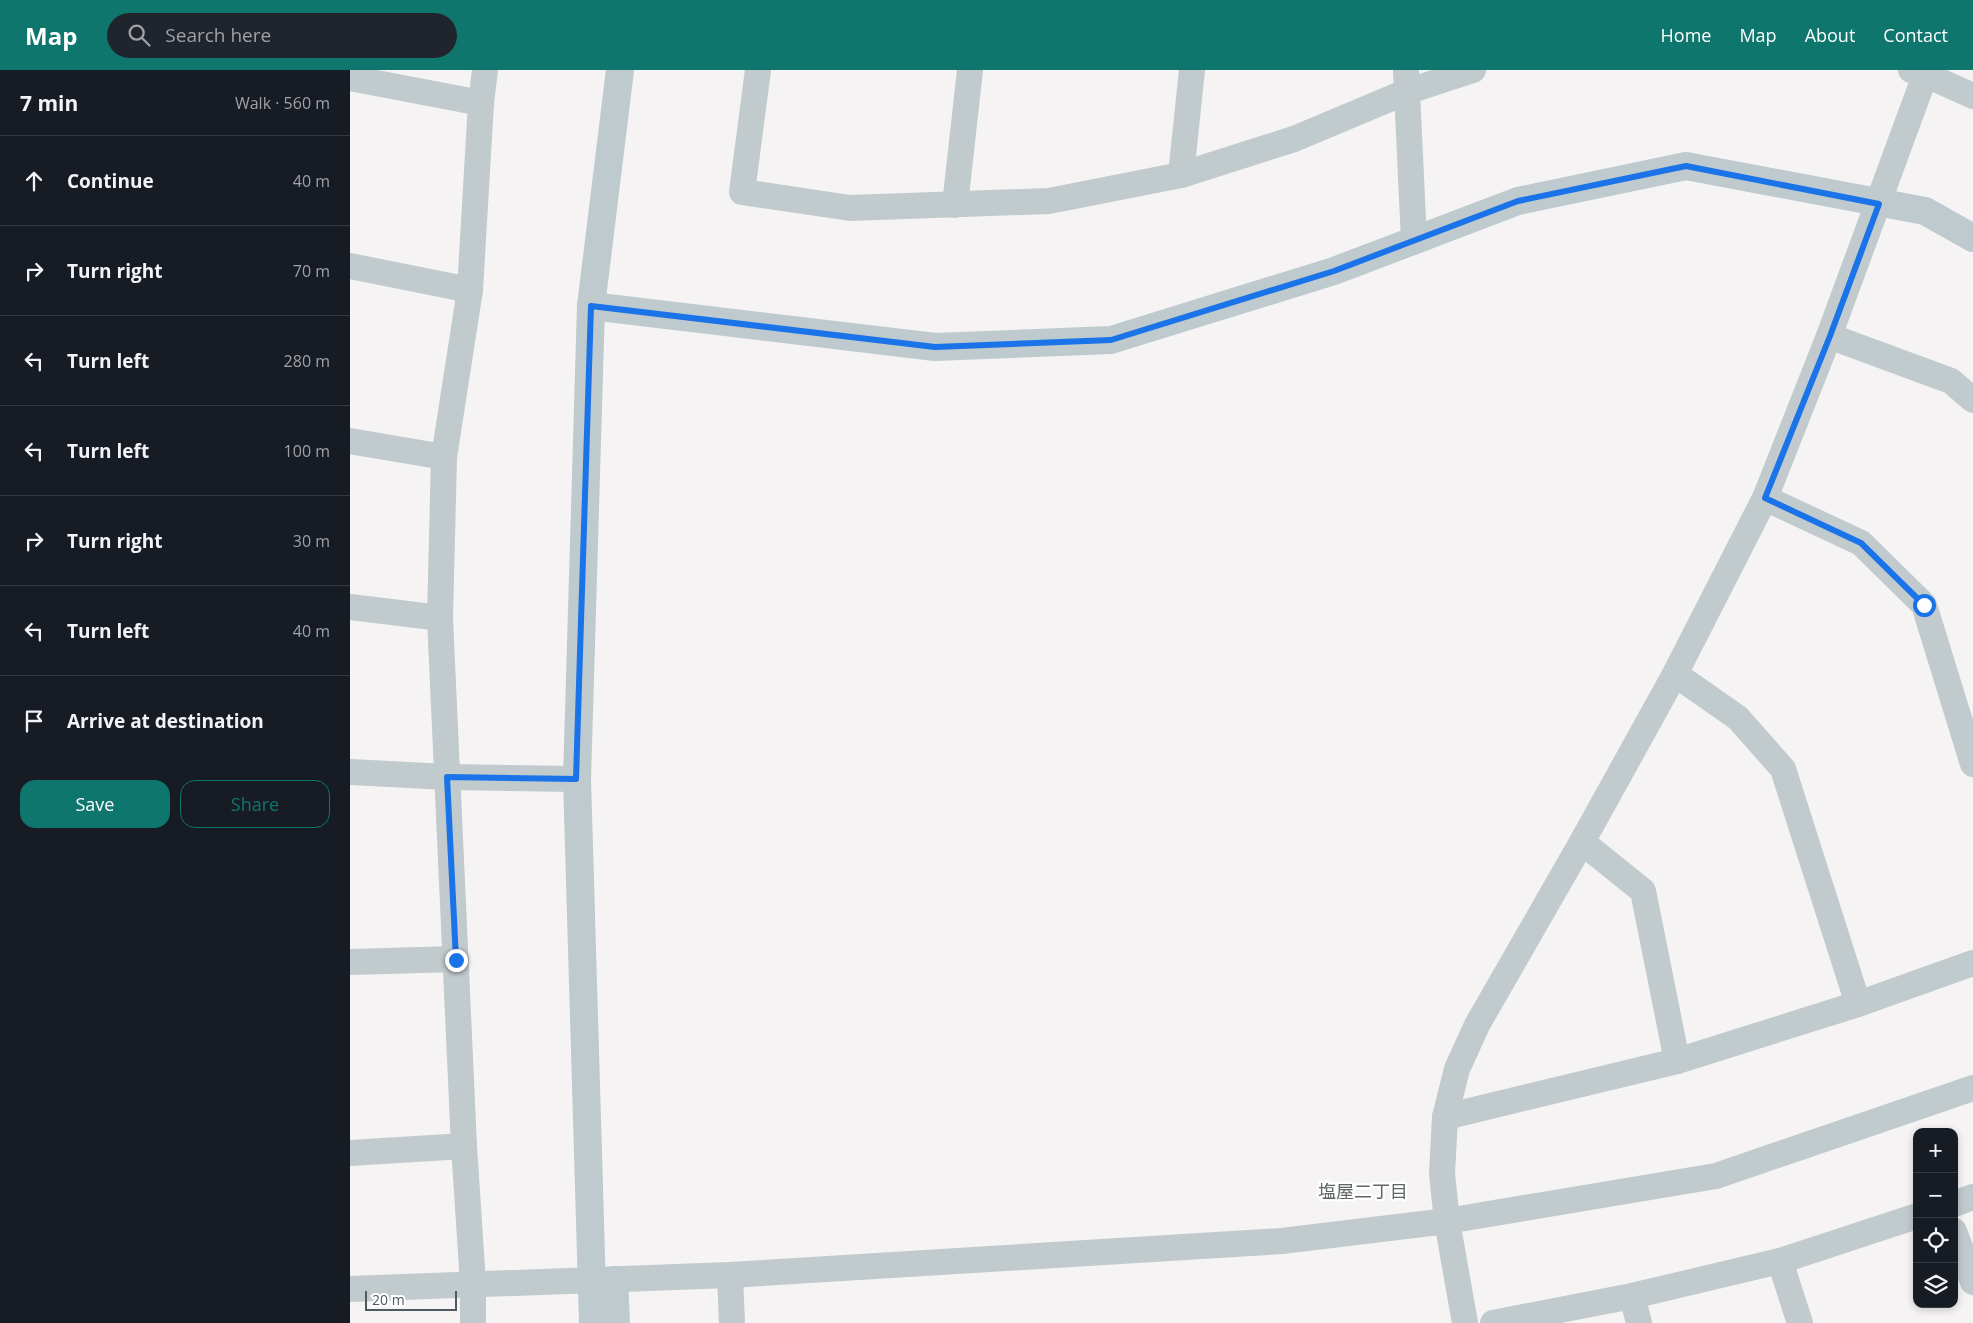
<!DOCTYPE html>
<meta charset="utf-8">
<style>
:root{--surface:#171b24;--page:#20242c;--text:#f1f3f6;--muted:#9ea1a6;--line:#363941;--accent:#0f766e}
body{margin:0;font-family:"Open Sans","Noto Sans JP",sans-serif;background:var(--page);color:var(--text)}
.controls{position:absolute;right:15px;bottom:15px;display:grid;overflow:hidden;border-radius:10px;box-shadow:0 2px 8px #0003}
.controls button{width:45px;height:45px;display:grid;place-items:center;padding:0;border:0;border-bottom:1px solid var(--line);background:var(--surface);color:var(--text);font:25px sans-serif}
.scale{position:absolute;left:15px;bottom:12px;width:92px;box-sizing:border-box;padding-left:5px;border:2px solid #4d5a5e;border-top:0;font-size:14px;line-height:18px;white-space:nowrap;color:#4d5a5e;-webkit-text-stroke:4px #fff;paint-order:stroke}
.stop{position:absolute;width:15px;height:15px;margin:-11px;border:4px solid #1a73e8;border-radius:50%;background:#fff}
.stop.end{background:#1a73e8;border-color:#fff;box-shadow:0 1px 5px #0008}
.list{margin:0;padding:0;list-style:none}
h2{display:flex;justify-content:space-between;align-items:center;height:65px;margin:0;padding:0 20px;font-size:21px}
h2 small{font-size:16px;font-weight:400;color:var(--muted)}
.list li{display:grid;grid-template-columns:32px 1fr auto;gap:15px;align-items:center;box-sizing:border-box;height:90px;padding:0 20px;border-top:1px solid var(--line)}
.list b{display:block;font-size:19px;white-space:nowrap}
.list em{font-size:16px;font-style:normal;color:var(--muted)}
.actions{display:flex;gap:10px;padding:15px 20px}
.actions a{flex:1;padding:11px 0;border:1px solid var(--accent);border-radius:15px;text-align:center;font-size:18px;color:var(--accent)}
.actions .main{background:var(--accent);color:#fff}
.icon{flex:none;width:28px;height:28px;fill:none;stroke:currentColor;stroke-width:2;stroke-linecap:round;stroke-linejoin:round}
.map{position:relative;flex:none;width:1623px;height:1253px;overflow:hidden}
header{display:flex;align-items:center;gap:30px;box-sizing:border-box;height:70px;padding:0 25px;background:var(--accent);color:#fff}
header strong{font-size:24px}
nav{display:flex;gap:28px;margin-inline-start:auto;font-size:18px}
.search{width:350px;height:45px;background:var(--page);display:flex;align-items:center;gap:12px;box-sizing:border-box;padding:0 18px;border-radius:28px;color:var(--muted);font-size:19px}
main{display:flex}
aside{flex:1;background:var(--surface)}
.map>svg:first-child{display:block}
</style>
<header>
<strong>Map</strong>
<div class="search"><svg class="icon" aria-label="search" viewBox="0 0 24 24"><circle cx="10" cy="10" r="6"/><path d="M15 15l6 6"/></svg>Search here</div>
<nav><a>Home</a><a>Map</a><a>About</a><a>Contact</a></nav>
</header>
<main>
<aside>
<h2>7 min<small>Walk · 560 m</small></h2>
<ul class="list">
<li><svg class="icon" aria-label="ahead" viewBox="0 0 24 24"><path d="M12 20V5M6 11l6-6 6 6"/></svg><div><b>Continue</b></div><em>40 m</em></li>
<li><svg class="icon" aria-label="right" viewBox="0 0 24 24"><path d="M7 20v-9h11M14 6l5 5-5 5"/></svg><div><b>Turn right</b></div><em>70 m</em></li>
<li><svg class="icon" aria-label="left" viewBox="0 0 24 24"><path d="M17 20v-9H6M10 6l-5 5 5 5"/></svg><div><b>Turn left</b></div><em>280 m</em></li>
<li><svg class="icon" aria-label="left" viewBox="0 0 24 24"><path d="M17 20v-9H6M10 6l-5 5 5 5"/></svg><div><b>Turn left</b></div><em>100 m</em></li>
<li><svg class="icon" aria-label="right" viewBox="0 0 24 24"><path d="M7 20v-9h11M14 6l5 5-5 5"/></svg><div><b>Turn right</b></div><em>30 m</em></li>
<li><svg class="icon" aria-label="left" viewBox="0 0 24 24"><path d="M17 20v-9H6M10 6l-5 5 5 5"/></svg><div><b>Turn left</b></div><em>40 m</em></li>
<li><svg class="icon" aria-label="arrive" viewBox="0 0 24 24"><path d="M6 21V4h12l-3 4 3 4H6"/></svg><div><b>Arrive at destination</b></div></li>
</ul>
<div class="actions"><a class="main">Save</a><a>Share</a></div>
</aside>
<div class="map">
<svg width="1623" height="1253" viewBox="0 0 1623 1253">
<rect width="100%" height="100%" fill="#f5f3f3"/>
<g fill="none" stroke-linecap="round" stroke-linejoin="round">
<g stroke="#c1cacd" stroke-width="26">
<polyline points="408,0 392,122 500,138 699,131 831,105 944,69 1056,22 1123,0"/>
<polyline points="1056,0 1064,171"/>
<polyline points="1561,0 1574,4 1623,26"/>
<polyline points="0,8 131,33"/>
<polyline points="831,105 842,0"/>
<polyline points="605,135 620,0"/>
<polyline points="0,196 120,220"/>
<polyline points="1479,266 1601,311 1623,330"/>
<polyline points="0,371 94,387"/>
<polyline points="1415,428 1511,473 1574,535 1623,694"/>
<polyline points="0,537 90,548"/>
<polyline points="1325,604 1388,648 1433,699 1508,934"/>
<polyline points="0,702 97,707 227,709"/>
<polyline points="1232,772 1293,821 1327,991"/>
<polyline points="0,892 106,889"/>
<polyline points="1095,1047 1327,991 1508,934 1623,893"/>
<polyline points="0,1083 114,1076"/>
<polyline points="1604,1134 1623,1127"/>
<polyline points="1604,1161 1623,1212"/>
<polyline points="1430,1191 1450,1253"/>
<polyline points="380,1205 382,1253"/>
<polyline points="0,1219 380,1205 932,1171 1097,1151 1366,1106 1623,1018"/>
<polyline points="1282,1226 1289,1253"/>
<polyline points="123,1253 123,1214 114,1076 90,548 94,387 120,220 131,33 135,0"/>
<polyline points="1115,1253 1097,1151 1092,1104 1095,1047 1107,999 1127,955 1232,772 1325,604 1415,428 1479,266 1577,0"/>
<polyline points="1143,1253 1282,1226 1430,1191 1567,1146"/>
</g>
<g stroke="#becace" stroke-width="28">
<polyline points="241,236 585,277 761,270 984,201 1168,131 1336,96 1575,141 1623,168"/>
<polyline points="264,1210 266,1253"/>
<polyline points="243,1253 227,709 241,236 270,0"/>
</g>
</g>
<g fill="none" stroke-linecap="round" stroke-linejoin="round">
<polyline stroke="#1a73e8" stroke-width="6" points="106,890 97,707 226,709 241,236 585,277 761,270 984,201 1168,131 1336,96 1529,134 1480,266 1415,428 1511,473 1574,535"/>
</g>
<g text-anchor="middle" stroke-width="4.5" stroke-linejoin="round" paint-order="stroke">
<g font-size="18" fill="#606567" stroke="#fff">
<text x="1013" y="1128">塩屋二丁目</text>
</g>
</g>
</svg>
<div class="controls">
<button>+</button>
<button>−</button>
<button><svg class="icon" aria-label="locate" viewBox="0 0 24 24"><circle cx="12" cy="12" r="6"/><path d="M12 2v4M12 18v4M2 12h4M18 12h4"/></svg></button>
<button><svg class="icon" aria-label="layers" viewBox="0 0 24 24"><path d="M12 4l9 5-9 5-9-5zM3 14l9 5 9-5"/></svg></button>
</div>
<div class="scale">20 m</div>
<div class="stop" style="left:1574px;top:535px"></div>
<div class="stop end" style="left:106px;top:890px"></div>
</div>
</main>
